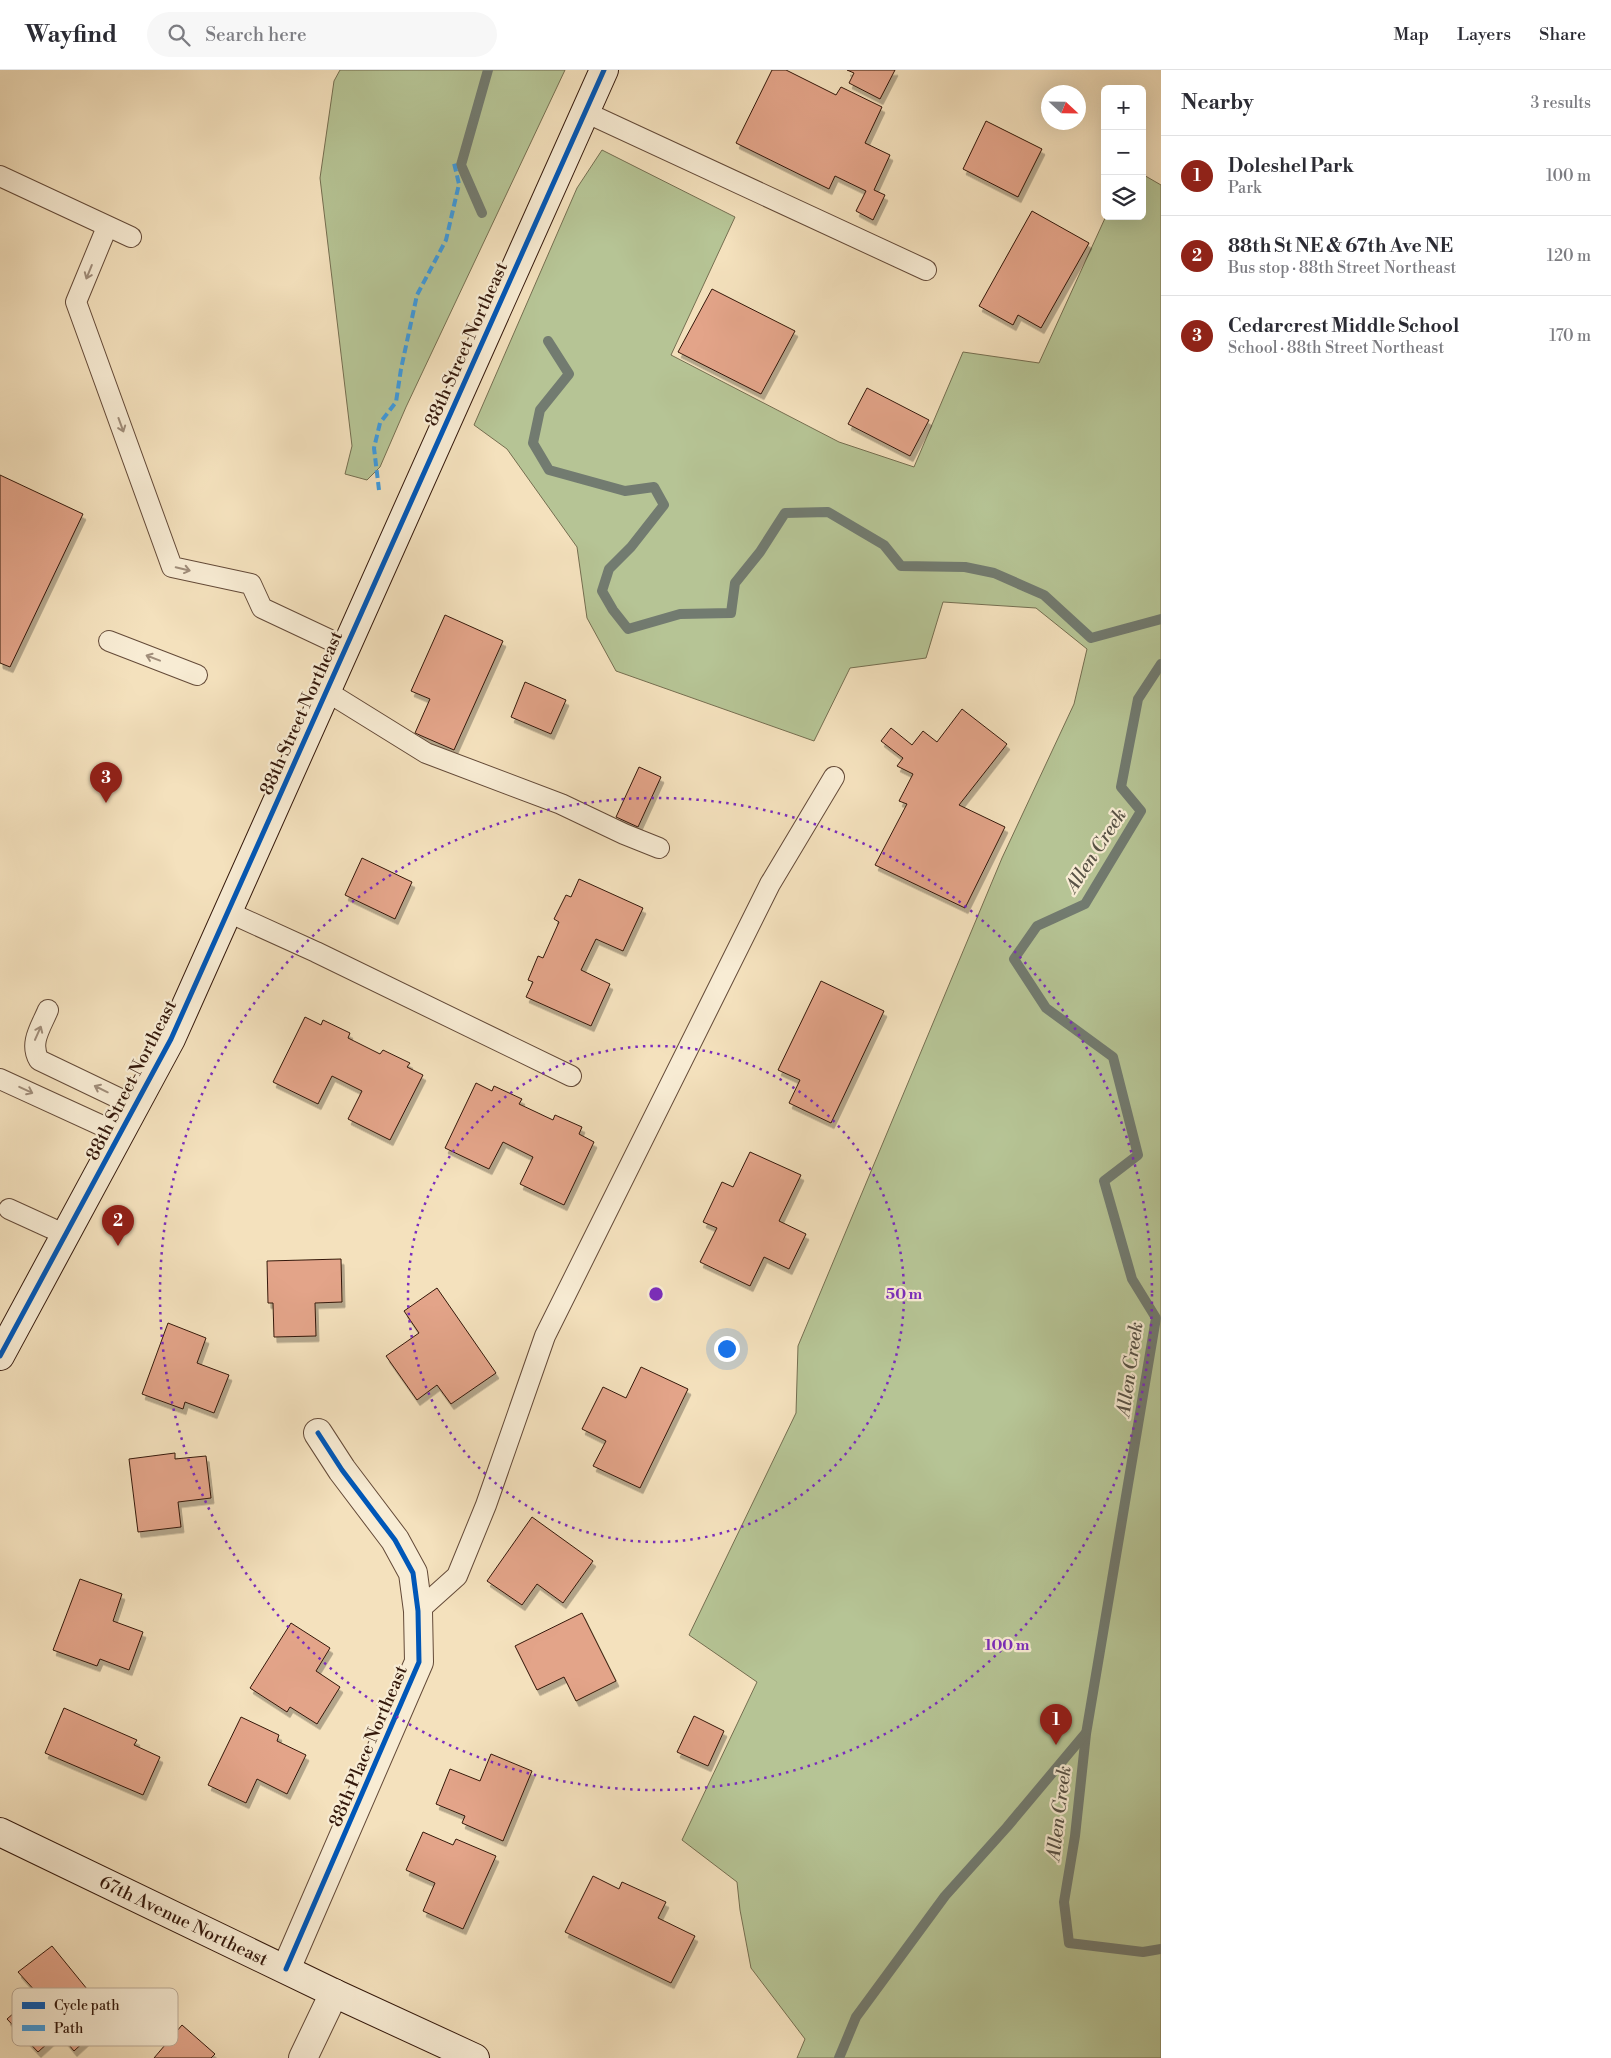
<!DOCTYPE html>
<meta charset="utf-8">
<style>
:root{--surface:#fff;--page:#f7f7f7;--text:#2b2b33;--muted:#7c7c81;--line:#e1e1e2;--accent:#8f2418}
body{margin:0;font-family:"Libre Bodoni",serif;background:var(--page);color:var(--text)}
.controls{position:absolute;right:15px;top:15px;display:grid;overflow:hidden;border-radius:8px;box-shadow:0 5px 20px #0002}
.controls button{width:45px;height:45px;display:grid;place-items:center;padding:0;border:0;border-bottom:1px solid var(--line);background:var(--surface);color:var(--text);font:25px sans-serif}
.compass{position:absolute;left:1041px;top:15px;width:45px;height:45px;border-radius:50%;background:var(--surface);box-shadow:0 5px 20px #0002;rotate:112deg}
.you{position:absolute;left:726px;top:1278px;width:18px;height:18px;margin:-12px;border:4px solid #fff;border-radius:50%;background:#1a73e8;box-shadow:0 0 0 8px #1a73e833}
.badge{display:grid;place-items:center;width:32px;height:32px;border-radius:50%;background:var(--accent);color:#fff;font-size:16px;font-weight:700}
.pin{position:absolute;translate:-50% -41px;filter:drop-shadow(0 1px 2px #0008)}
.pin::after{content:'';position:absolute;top:26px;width:18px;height:15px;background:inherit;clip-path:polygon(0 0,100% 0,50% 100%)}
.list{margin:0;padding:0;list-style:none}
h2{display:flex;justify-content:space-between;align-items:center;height:65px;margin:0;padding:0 20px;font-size:21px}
h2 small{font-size:16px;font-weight:400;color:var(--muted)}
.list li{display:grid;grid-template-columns:32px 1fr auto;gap:15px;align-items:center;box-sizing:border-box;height:80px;padding:0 20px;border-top:1px solid var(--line)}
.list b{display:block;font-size:19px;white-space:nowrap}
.list p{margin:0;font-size:16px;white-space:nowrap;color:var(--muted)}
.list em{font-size:16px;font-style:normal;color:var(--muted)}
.icon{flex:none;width:28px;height:28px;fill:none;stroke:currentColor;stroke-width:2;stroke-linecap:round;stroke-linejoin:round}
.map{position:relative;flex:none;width:1161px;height:1988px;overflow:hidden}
header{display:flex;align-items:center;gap:30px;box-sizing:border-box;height:70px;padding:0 25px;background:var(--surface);border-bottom:1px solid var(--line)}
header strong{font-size:24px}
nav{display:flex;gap:28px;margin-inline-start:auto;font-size:18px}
.search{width:350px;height:45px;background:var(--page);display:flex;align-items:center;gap:12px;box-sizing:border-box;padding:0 18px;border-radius:28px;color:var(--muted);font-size:19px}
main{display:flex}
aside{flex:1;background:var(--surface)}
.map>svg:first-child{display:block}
</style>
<header>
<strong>Wayfind</strong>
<div class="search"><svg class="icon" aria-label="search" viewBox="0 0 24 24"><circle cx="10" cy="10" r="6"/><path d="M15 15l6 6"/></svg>Search here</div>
<nav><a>Map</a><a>Layers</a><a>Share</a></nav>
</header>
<main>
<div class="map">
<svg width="1161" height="1988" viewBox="0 0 1161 1988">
<defs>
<filter id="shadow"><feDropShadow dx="3" dy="5.5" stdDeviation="0" flood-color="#0004"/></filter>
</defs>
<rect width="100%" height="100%" fill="#f4e1bd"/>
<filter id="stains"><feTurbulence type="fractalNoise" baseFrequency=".004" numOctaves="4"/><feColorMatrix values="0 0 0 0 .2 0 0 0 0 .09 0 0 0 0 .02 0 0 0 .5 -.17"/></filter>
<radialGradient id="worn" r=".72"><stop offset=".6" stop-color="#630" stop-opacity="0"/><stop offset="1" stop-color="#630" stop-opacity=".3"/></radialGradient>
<g fill="#b6c495" stroke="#756e50">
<polygon points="340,0 565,0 406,337 380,397 367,410 345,404 352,376 320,108 334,11"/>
<polygon points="602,80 735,147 671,285 839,372 914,397 963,282 1039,293 1106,146 1142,146 1142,104 1161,115 1161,1988 797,1988 805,1969 751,1898 740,1840 737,1812 682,1770 757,1612 689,1565 796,1343 798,1276 1002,788 1074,634 1087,579 1036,538 943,532 926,588 850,598 814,671 616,601 587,548 577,477 507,379 474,355 577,118"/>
</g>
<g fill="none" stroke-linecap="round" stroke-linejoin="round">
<g stroke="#727b70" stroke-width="10">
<polyline points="482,143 461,95 488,0"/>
<polyline points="548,271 569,304 540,340 533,373 549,400 625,421 654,417 664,435 631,477 609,499 602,521 613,540 628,559 680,544 731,543 735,513 760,482 785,443 828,442 884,475 901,496 965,497 994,503 1044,525 1091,568 1161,549"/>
<polyline points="1161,594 1138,629 1121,717 1141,741 1085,834 1037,856 1014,889 1046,938 1113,987 1138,1085 1104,1111 1132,1209 1156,1248 1086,1664 1075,1766 1064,1832 1069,1873 1143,1882 1161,1879"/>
<polyline points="839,1988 856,1947 945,1826 1007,1757 1085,1664"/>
</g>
</g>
<g fill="#e3a489" stroke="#34180b" filter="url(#shadow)">
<polygon points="772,0 786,0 836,25 841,17 882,37 865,73 890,85 874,120 885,125 873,150 856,141 866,121 835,106 829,119 736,73"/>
<polygon points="847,0 895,0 880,29 849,13 854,3"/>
<polygon points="986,51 1042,79 1018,127 963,99"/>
<polygon points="1032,141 1089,173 1041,258 1018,245 1013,255 979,236"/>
<polygon points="712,219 795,261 761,324 678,282"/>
<polygon points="867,318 929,350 910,386 848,354"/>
<polygon points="0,405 83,444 10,597 0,593"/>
<polygon points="445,545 503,571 454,680 415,663 430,629 411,621"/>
<polygon points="525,612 566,630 551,664 511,647"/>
<polygon points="962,639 1007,674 959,735 1005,757 965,838 875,795 907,734 899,731 913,704 897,696 903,688 881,671 891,658 912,675 923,661 937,672"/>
<polygon points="639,697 661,707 638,757 616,747"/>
<polygon points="362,788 412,812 395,849 345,825"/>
<polygon points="579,809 643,838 623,881 596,869 581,900 610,914 591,956 526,927 533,912 528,910 538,886 543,888 559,852 554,849 566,825 571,827"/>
<polygon points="821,911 884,941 831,1053 789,1033 800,1010 778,1000"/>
<polygon points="305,947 321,955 323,950 350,963 348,968 380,984 383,980 410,993 407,997 423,1005 390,1070 348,1049 362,1021 332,1006 318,1034 273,1012"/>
<polygon points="476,1013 492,1021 494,1016 522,1029 519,1034 553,1050 555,1045 582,1057 579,1064 594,1072 564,1135 520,1114 533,1087 503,1072 489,1099 445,1078"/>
<polygon points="750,1082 801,1105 779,1151 806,1164 789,1199 764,1187 750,1216 700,1192 717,1158 703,1152 722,1112 733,1117"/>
<polygon points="341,1189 342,1232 315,1233 316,1266 274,1267 273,1233 268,1233 267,1191"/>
<polygon points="437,1218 496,1303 451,1334 437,1315 417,1330 386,1286 419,1263 404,1241"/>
<polygon points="168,1253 206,1268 197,1293 229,1305 214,1343 185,1332 183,1339 142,1324"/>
<polygon points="641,1297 688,1319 640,1418 593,1396 606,1371 582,1359 603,1317 626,1328"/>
<polygon points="175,1383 175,1389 206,1386 211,1428 178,1432 181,1457 138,1462 129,1389"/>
<polygon points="532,1447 593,1491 563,1533 537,1514 522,1535 487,1511"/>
<polygon points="80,1509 122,1524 113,1551 143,1562 129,1600 100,1589 97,1596 53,1580"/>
<polygon points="582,1543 616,1611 576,1631 564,1607 537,1620 515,1576"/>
<polygon points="291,1553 330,1578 316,1601 340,1617 317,1654 290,1637 287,1642 250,1618"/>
<polygon points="64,1638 137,1670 134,1675 160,1687 143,1725 45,1683"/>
<polygon points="694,1646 724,1661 708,1696 677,1682"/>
<polygon points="241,1647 279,1665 277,1671 306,1685 287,1724 257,1709 246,1733 208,1715"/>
<polygon points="491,1684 532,1701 503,1771 462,1753 465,1746 436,1734 450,1699 480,1711"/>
<polygon points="423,1762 453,1775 456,1769 496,1786 463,1859 423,1841 435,1813 406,1800"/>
<polygon points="593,1806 619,1819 622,1812 666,1832 658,1848 695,1866 671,1913 565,1862"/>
<polygon points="52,1876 96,1930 85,1940 100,1957 74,1981 59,1963 38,1982 7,1949 37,1923 18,1902"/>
<polygon points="182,1955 215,1984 211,1988 154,1988"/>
</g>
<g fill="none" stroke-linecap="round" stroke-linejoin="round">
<g stroke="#644a38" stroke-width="22">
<g id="lane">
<polyline points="585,42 926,200"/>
<polyline points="0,106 131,167"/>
<polyline points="107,157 76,232 172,497 251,514 262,538 345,577"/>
<polyline points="109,571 197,605"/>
<polyline points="326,621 426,683 561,734 624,764 659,778"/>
<polyline points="228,842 316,882 571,1006"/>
<path d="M48,940C41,957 29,973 39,990L135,1036"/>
<polyline points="0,1009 120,1064"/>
<polyline points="9,1139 66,1165"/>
<polyline points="418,1541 457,1506 486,1435 545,1266 770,814 834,707"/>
</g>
</g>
<g stroke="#644a38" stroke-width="30">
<g id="street">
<polyline points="286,1899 419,1592 418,1541 413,1503 395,1470 342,1400 318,1363"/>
<polyline points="303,1988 334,1923"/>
</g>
</g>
<g stroke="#34180b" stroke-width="30">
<g id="secondary">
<polyline points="0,1286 171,969 604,0"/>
<path id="s1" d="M0,1762L334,1923L475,1988"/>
</g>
</g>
<use href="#lane" stroke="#f8ecd4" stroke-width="20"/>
<use href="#street" stroke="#f8ecd4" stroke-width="28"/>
<use href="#secondary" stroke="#f8ecd4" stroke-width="28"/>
<polyline stroke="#3e9ade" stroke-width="4" stroke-dasharray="8 4" stroke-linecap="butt" points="379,420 374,378 380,353 396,332 401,299 417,225 446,170 459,114 454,93"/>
<g stroke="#f8ecd4" stroke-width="8">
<g id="cycleway">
<polyline points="0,1286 171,969 604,0"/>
<polyline points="286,1899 419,1592 418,1541 413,1503 395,1470 342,1400 318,1363"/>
</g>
</g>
<use href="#cycleway" stroke="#0057b8" stroke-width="5"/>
</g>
<defs><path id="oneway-shaft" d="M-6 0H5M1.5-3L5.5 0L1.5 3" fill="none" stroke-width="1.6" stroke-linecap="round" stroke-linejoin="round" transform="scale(1.25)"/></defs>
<g stroke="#a08d7a">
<use href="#oneway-shaft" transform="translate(89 202) rotate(112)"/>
<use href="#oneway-shaft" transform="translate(121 355) rotate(70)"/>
<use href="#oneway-shaft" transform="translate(183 499) rotate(13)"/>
<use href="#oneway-shaft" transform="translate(153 588) rotate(-159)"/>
<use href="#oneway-shaft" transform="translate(38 963) rotate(-66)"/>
<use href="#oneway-shaft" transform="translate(101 1019) rotate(-154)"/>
<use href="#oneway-shaft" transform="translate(26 1020) rotate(25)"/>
</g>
<g fill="none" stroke="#7b2cbf" stroke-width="2.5" stroke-dasharray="2.5 5">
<circle cx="656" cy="1224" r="248"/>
<circle cx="656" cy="1224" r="496"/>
</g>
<g text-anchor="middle" stroke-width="4.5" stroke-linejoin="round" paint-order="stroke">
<g font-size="18" fill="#34180b" stroke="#f8ecd4">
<text transform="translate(466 274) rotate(-66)" y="6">88th Street Northeast</text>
<text transform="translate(301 643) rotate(-66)" y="6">88th Street Northeast</text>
<text transform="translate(131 1010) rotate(-63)" y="6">88th Street Northeast</text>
<text transform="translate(368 1676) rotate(-67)" y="6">88th Place Northeast</text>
<text dy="6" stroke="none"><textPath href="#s1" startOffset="204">67th Avenue Northeast</textPath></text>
</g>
<g font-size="19" font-style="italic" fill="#585246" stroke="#f8ecd4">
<text transform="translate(1095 780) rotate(-57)" y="7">Allen Creek</text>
<text transform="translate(1129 1299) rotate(-82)" y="7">Allen Creek</text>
<text transform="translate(1058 1743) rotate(-83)" y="7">Allen Creek</text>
</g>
</g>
<rect x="12" y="1918" width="166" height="58" rx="8" fill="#f8ecd4" stroke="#bdac98" stroke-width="1"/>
<rect x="22" y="1932" width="23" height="7" fill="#0057b8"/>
<rect x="22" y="1955" width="23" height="6" fill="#3e9ade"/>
<g font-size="14" fill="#34180b">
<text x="54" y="1940">Cycle path</text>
<text x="54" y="1963">Path</text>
</g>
<circle cx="656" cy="1224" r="8" fill="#7b2cbf" stroke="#f8ecd4" stroke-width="2.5"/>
<g font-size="15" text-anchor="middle" font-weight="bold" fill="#7b2cbf" stroke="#f8ecd4" stroke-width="4.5" stroke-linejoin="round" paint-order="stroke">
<text x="904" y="1229">50 m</text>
<text x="1007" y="1580">100 m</text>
</g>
<rect width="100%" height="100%" filter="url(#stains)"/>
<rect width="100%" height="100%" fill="url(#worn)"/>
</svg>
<div class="controls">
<button>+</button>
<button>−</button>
<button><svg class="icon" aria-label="layers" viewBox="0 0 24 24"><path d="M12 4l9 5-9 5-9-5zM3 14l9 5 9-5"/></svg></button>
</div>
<svg class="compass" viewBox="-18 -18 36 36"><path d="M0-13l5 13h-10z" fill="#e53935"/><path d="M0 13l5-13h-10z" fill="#7c7c81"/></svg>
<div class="you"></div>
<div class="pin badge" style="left:1056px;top:1675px">1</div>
<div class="pin badge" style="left:118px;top:1176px">2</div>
<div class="pin badge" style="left:106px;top:733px">3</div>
</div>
<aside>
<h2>Nearby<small>3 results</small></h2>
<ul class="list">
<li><span class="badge">1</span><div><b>Doleshel Park</b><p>Park</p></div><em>100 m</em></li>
<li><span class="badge">2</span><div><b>88th St NE &amp; 67th Ave NE</b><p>Bus stop · 88th Street Northeast</p></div><em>120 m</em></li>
<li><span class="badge">3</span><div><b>Cedarcrest Middle School</b><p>School · 88th Street Northeast</p></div><em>170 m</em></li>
</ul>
</aside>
</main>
